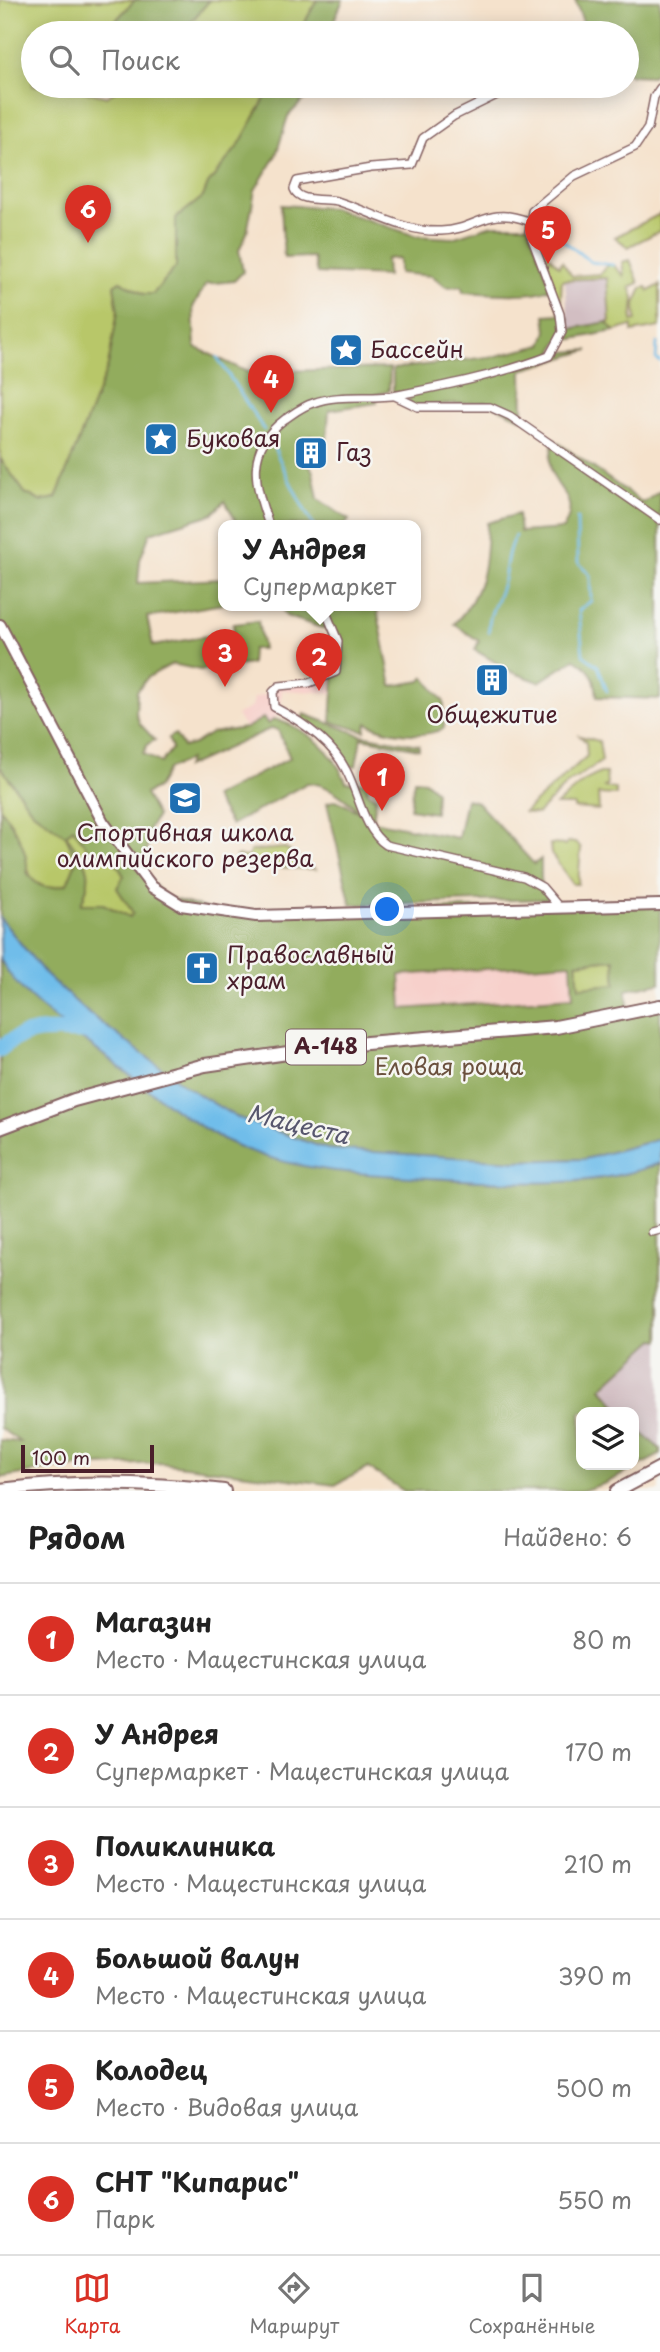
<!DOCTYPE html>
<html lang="ru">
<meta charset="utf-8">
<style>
:root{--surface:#fff;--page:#f2f2f2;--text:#222;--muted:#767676;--line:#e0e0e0;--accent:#d93025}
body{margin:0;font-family:"Playpen Sans",sans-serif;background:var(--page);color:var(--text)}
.controls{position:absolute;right:21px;bottom:21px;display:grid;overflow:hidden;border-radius:14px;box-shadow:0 4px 18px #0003}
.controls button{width:63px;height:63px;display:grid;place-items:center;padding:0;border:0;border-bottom:2px solid var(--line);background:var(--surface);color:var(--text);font:35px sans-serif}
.scale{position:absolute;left:21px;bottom:18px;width:133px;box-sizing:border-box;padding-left:7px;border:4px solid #4a1f2b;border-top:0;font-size:19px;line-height:24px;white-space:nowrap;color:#4a1f2b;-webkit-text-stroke:5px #f6f6f2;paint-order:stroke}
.you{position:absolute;left:388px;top:910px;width:24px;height:24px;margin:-18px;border:5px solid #fff;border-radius:50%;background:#1a73e8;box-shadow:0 0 0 10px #1a73e833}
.badge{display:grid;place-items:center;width:46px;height:46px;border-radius:50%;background:var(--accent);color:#fff;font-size:23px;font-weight:700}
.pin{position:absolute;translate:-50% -58px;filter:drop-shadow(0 2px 4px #0008)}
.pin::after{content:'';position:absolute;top:37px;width:24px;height:21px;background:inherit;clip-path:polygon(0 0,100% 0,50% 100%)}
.popup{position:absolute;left:218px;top:520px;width:203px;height:91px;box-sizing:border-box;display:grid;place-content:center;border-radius:14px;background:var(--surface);filter:drop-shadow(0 2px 5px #0005);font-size:23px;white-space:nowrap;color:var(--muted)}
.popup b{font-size:26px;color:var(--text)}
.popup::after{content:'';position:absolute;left:50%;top:100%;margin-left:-14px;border:14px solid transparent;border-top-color:var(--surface)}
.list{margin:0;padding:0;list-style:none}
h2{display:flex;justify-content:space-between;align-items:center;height:91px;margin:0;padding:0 28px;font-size:30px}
h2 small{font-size:23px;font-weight:400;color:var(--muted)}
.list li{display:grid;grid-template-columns:46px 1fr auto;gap:21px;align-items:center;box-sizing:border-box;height:112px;padding:0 28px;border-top:2px solid var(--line)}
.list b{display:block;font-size:26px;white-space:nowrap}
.list p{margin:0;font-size:23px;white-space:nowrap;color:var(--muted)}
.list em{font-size:23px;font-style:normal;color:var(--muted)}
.icon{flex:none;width:38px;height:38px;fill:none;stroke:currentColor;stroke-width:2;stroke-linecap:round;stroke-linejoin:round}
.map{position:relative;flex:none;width:660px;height:1491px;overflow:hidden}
.search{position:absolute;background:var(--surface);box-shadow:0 4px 18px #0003;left:21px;right:21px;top:21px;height:77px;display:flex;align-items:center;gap:18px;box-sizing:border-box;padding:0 24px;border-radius:38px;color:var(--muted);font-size:26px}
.sheet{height:763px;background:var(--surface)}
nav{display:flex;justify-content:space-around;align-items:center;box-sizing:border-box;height:98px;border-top:2px solid var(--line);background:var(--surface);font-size:19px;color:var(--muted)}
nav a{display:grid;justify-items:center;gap:4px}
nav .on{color:var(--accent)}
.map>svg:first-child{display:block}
</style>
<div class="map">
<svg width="660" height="1491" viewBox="0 0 660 1491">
<rect width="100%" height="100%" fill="#f6f6f2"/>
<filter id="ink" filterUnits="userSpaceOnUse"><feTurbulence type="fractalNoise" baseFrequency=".0143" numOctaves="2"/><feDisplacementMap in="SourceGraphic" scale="14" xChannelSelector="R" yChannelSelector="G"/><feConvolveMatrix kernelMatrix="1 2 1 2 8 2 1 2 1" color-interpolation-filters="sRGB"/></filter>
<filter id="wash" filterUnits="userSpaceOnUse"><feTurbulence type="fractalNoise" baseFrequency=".00686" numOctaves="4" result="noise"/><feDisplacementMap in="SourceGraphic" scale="28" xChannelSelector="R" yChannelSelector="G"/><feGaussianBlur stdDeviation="1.57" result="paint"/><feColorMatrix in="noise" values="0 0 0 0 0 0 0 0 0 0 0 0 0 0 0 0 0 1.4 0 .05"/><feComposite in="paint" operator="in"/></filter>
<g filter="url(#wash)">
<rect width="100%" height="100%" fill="#f5e2cc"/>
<g fill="#f7d0cb">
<polygon points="336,672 333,693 282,690 281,711 268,724 263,718 246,728 236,715 252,707 254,698 273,692 279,686 309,683"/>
<polygon points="571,962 574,997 402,1010 399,975"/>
</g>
<g fill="#d2bec2">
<polygon points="607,278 610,322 569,330 565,281"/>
<polygon points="655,1338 660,1340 660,1449 634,1426 634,1412 622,1412 601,1388"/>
</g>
<g fill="#b8c769" stroke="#81734a" stroke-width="2">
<polygon points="0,0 135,0 104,33 33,33 33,86 73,86 72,88 107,97 122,86 272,86 239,145 208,184 203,197 176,218 176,267 153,294 144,294 120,281 114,285 118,311 108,366 56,498 40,501 25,493 0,458"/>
<polygon points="210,0 317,0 299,33 181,33"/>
<polygon points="660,214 660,231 628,247 615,237"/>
<polygon points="532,239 559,266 562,261 572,276 600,274 607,265 613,265 624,276 622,262 630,260 639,283 630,287 634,297 632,321 636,320 635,304 642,288 647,287 649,291 660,285 660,327 632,332 632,326 614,331 607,322 610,321 607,278 562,280 560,314"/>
<polygon points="580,736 599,741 602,761 567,784 537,814 524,812 587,756 586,742"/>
<path d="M0,766L32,811L66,835L73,827L110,853L124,876L117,888L134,914L130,917L103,904H81C95,870 88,865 67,838L76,862L68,884L48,889L32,880L12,825L0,808Z"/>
<polygon points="600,773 606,773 607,786 603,787 616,789 616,795 598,794 599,810 574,808 574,805 556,805 584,781"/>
<polygon points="567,842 577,843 581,848 578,884 573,884 551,854 550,844 566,845"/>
<polygon points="285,848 315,869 237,866 236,856 249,857 250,851"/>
<polygon points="614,959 616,984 579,988 576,963"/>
</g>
<g fill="#92ac5d" stroke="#6e6644" stroke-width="2" fill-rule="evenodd">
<polygon points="135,0 210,0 181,33 104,33"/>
<polygon points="317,0 343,0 335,18 333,33 299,33"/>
<polygon points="575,0 660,0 660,67 652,76 631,75 627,72 627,33 587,33"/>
<path d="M272,86H317L288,116L276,155L255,190L247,233L239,250L243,272L234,281L206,284L193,307L195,347L247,372L390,368L389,391L376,395L377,403L329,410L327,438L314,443L311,436L299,440L313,472L318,499L349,520L345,525H238L225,501L212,514L150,533L140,560L138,583L223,579V604L147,617L153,646L234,631L233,624L258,621L263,649H252L251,664L200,670L172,664L148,677L137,691L136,713L140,724L155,740L148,744L143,753L161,763L172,748L168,738L175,734L183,747L194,744L211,733L246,728L263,718L268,724L274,719C307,729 333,750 346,782L367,783L368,792L376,798L373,821L458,838L466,799L477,802L534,864L541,859V889L549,899L351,905L327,803L336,800L363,814C346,801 330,783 307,783L231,825L214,797L290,758L278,730L272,728L186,767L189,760L168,769L157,788L145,794L157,816L149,829L147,853L132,863L166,897L218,912L660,905V983L626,990L629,1010L660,1003V1139L585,1159L515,1161L442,1158L327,1149L236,1117L188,1088L87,1012L46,975L0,918V808C13,825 29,849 27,872C38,890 49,889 67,884L76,862L66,836L32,811L0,766V458L25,493L40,501L56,498L108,366L118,311L114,285L120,281L144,294H153L176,267V218L203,197L208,184L239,145ZM73,828L92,855L110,853L124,876L117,888L133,913L130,917L103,904H81C96,869 87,864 66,835ZM614,959L616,984L579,987L576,963ZM571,963L573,997L402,1009L400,975Z"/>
<path d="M281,205L332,208L416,236L452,238L492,225H528L551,288C535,298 483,293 463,292L462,286L446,287L432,276L399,273V258L386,259L387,276L317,273L313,257L284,258Z"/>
<polygon points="560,314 568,318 570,329 607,322 614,331 558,342 552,353 589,350 522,370 523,419 486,402 410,406 409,398 413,393 393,393 393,369 496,356 542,345 547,331 545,315"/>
<path d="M553,439L643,503L660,491V699L597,697C596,679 591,668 575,659L539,682L512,672L475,650L479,641L454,624C484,593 486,565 487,523L518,514L520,532L563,529C583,495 551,491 550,462C550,455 553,447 553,439Z"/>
<path d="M280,605H369L377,609L392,686L421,681L424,677L444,702V728C425,739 387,734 367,723L365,731L331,722L337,633L286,616Z"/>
<polygon points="304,714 361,735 419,745 419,749 361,738 356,766 348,766 332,744 301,721"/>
<polygon points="414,780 425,781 436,791 435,813 410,809"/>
<path d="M0,958C40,1013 97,1050 151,1090C180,1111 212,1138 246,1149C311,1170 378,1174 445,1179C516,1183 592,1189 660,1163V1340L655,1339L601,1388L622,1412H581V1465H634V1426L660,1449V1455L606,1483L581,1491H404L368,1468L335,1485L161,1463L55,1468L0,1478V1440L20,1442L0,1428Z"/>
</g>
<path fill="#70bdea" stroke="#5d6e8a" stroke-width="2" d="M0,918L46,975L87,1012L188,1088L236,1117L327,1149L515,1161L585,1159L660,1139V1163C588,1191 506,1182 429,1178C367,1174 306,1173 247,1150C192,1128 144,1085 97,1050C68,1029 16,993 1,960C0,950 0,930 0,918Z"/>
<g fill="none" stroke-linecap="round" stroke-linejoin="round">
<g stroke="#70bdea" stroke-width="2.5">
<polyline points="534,218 591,262 613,265"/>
<polyline points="657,343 656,359 660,362"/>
<polyline points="217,357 264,430"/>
<path d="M271,441C284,470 297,497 313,525"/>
<polyline points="577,519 578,562 590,575 591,601 579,610 583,655 598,666 607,691"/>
<path d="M489,632C487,613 500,598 504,579C507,562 507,551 515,536"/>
</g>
<path stroke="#70bdea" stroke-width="16" d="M0,1049C26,1025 59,1031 93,1032"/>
</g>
</g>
<g filter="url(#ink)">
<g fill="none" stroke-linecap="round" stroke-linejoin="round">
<g stroke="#866363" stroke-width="10">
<g id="minor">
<path d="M515,86L454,116L423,138L412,165L371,168L297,181L294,189C299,203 325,198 337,201C370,211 405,233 441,231C477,230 487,205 528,221"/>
<polyline points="395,396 418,407 490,407 510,416 660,520"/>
<path d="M269,525C254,483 245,449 285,419C294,413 303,406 313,403C340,393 371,400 398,395C448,385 502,374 549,356L562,332L560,314L529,231L532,211L574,176L635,147L648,128L654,97L660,88"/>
<path d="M323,605L338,641L336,672L309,683L279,686L273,692L274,707C301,721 332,742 346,770C359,794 363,829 386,845L524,877L542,887L559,907"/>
<polyline points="652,1232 660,1230"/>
</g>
</g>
<g stroke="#866363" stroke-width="14">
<polyline id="secondary" points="0,625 103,822 152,887 181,905 256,916 660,905"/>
</g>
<g stroke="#866363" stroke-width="16">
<g id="trunk">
<polyline points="0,1128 74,1100 205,1065 343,1045 556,1027 660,1006"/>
<path d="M0,1490C75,1480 149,1482 224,1491"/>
<polyline points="617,1491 660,1468"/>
</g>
</g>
<use href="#minor" stroke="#fff" stroke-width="7"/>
<use href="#secondary" stroke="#fff" stroke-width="10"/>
<use href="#trunk" stroke="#fff" stroke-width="12"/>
</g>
</g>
<defs>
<g id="sight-square" transform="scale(1.75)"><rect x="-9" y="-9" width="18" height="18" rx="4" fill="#1f6fb2" stroke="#f6f6f2"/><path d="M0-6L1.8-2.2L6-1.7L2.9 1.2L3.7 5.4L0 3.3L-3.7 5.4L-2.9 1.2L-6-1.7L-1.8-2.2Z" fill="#fff"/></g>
<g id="building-square" transform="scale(1.75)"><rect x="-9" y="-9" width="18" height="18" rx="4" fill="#1f6fb2" stroke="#f6f6f2"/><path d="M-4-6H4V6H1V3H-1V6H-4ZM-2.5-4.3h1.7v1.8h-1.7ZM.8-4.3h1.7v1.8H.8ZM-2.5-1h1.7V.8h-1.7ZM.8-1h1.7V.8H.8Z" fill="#fff"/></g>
<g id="school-square" transform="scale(1.75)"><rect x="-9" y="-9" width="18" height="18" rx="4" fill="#1f6fb2" stroke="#f6f6f2"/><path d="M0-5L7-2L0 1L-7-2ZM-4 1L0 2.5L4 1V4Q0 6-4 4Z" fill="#fff"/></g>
<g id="church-square" transform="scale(1.75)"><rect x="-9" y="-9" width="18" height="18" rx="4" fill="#1f6fb2" stroke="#f6f6f2"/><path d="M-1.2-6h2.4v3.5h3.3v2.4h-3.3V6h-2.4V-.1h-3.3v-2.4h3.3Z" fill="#fff"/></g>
</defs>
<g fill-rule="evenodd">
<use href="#sight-square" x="346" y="350"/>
<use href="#sight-square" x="161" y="439"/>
<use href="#building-square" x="311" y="453"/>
<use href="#building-square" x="492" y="680"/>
<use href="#school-square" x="185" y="798"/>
<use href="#church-square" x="202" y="968"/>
</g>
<g text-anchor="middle" stroke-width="5" stroke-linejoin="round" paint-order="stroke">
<rect fill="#f6f6f2" stroke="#7e6067" stroke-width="2" x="286" y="1029.5" width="80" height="35" rx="5"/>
<g font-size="21" font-weight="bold" fill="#4a1f2b">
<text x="326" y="1054">А-148</text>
</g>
<g font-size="23" fill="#4a1f2b" stroke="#f6f6f2" text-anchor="start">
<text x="370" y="358">Бассейн</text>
<text x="186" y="447">Буковая</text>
<text x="336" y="461">Газ</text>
<text x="492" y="723" text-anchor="middle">Общежитие</text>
<text x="185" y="841" text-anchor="middle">Спортивная школа<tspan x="185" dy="26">олимпийского резерва</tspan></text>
<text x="227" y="963">Православный<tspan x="227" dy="26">храм</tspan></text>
</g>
<g font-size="23" fill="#6b513e" stroke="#f6f6f2">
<text x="449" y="1075">Еловая роща</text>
</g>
<g font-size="24" font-style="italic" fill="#57566e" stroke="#f6f6f2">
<text transform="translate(298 1125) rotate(13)" y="8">Мацеста</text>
</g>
</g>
</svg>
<div class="controls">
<button><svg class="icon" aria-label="layers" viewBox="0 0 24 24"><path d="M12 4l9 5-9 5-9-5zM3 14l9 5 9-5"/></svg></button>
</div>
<div class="scale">100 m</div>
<div class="you"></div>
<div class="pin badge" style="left:382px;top:811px">1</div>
<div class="pin badge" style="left:319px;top:691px">2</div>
<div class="popup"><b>У Андрея</b>Супермаркет</div>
<div class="pin badge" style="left:225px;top:687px">3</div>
<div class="pin badge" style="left:271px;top:413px">4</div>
<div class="pin badge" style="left:548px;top:264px">5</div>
<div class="pin badge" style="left:88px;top:243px">6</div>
<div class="search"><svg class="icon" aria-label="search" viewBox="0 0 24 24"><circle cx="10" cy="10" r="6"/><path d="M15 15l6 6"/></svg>Поиск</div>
</div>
<section class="sheet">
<h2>Рядом<small>Найдено: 6</small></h2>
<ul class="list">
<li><span class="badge">1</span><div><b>Магазин</b><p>Место · Мацестинская улица</p></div><em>80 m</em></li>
<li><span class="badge">2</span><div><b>У Андрея</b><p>Супермаркет · Мацестинская улица</p></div><em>170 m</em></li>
<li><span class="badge">3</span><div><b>Поликлиника</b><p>Место · Мацестинская улица</p></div><em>210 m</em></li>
<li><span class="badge">4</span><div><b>Большой валун</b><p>Место · Мацестинская улица</p></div><em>390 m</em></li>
<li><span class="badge">5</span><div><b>Колодец</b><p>Место · Видовая улица</p></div><em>500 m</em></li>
<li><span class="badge">6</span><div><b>СНТ &quot;Кипарис&quot;</b><p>Парк</p></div><em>550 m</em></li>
</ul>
</section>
<nav>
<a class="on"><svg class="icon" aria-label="map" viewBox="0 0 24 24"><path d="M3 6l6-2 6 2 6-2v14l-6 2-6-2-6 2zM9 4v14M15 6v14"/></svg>Карта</a>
<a><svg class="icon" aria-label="directions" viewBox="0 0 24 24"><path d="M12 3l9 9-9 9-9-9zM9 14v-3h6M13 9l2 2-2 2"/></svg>Маршрут</a>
<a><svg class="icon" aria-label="saved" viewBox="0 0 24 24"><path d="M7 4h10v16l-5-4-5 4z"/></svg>Сохранённые</a>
</nav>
